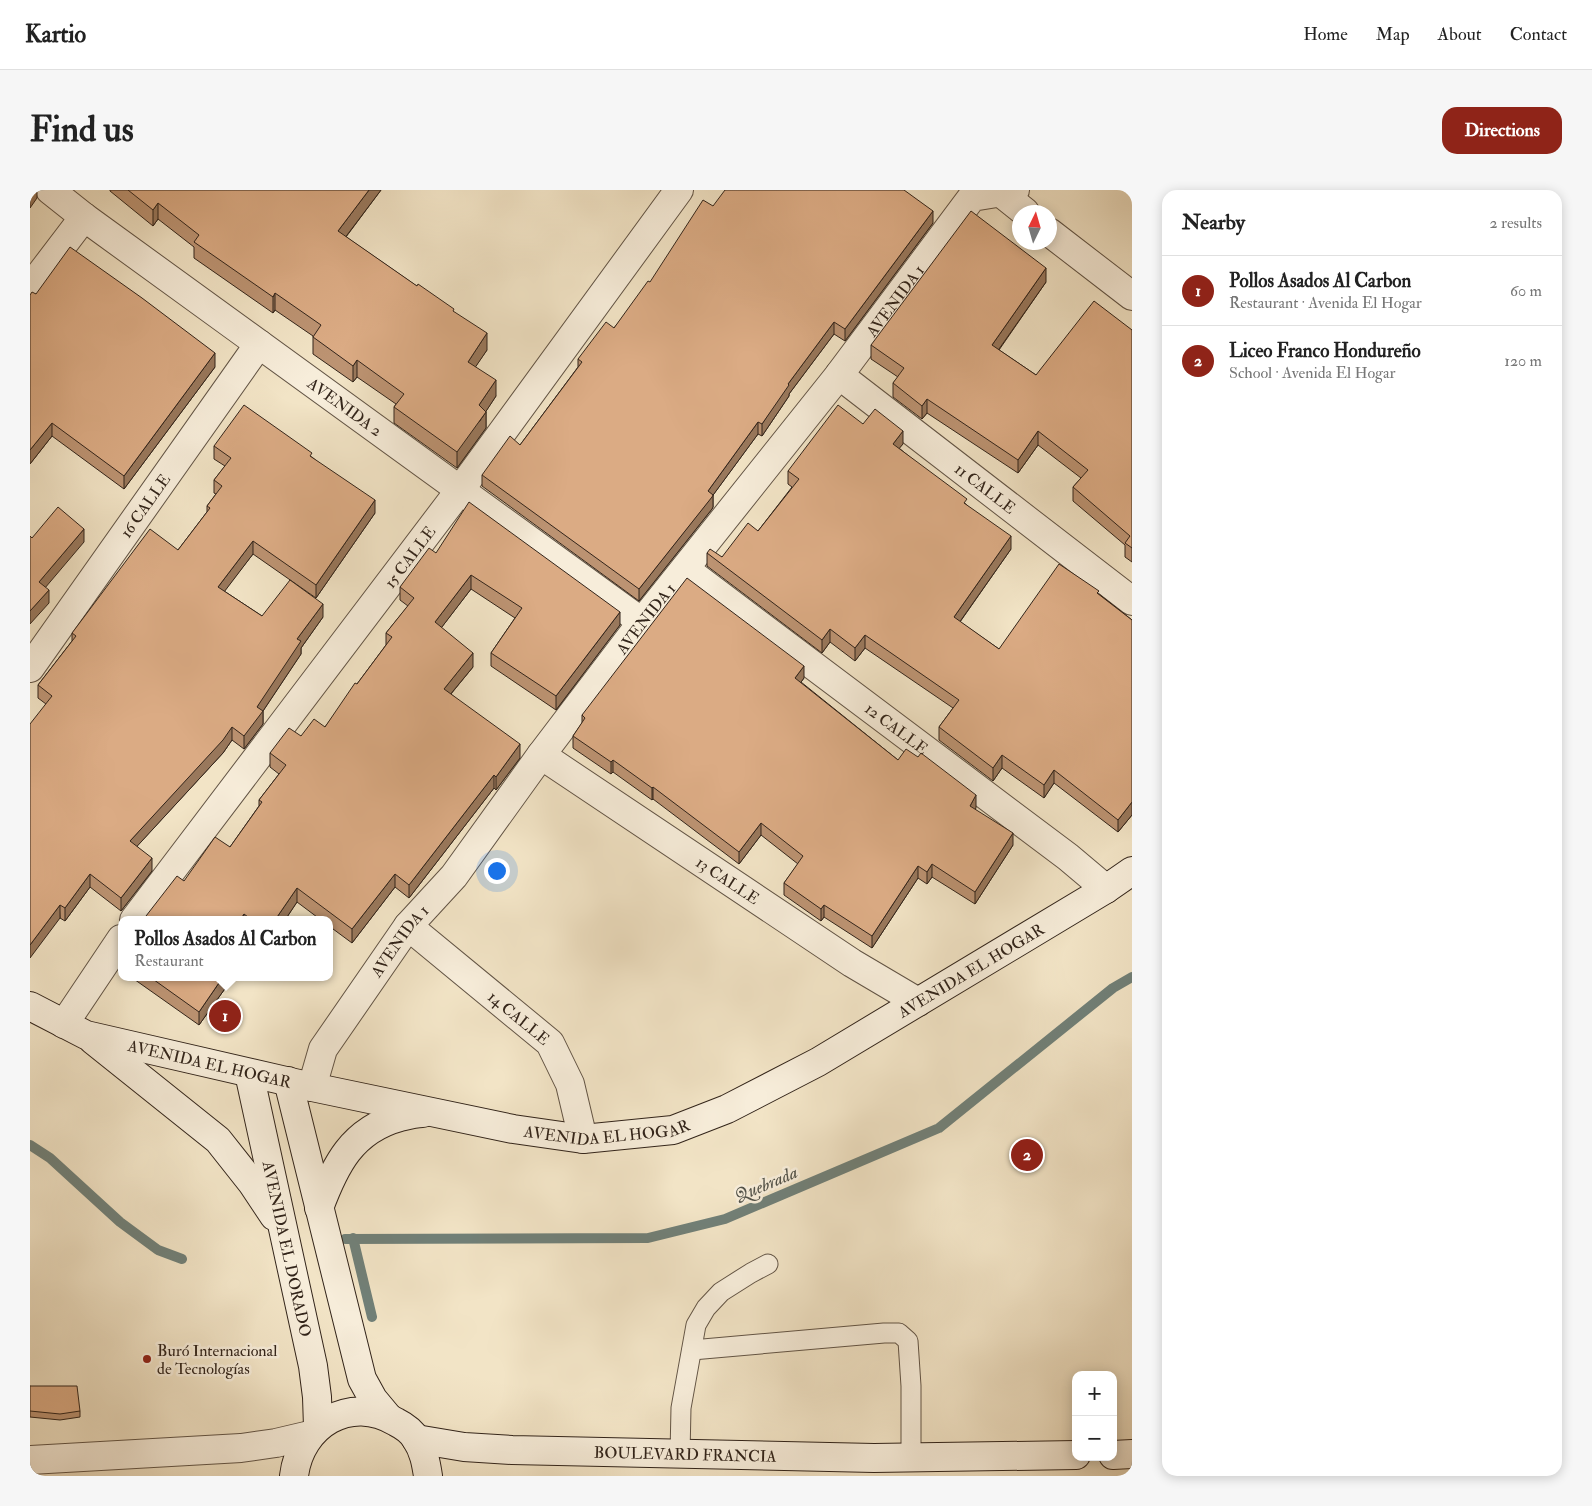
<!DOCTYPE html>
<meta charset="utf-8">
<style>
:root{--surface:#fff;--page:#f6f6f6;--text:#222;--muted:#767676;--line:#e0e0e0;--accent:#8f2418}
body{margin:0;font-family:"IM FELL Double Pica",serif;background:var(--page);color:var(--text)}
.controls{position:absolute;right:15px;bottom:15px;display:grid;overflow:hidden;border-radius:10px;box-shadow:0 2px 12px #0003}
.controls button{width:45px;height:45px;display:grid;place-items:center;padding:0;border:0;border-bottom:1px solid var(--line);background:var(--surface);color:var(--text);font:25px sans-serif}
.compass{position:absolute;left:982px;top:15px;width:45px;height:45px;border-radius:50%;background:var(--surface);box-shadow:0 2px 12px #0003;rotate:5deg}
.you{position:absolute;left:466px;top:680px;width:18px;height:18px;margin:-12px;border:4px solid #fff;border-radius:50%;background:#1a73e8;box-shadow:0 0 0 8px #1a73e833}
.badge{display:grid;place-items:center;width:32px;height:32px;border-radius:50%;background:var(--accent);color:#fff;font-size:16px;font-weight:700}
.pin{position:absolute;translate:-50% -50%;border:2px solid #fff;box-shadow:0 1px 5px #0006}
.popup{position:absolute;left:88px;top:726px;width:215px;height:65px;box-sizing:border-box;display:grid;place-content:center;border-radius:10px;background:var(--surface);filter:drop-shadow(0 1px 4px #0005);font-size:16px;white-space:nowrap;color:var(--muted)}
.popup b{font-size:19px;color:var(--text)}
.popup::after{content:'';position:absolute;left:50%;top:100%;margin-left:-10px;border:10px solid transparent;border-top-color:var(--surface)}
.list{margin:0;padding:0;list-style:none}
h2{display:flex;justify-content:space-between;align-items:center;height:65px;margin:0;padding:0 20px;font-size:21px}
h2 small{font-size:16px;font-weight:400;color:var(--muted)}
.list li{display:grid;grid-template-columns:32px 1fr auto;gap:15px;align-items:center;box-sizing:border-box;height:70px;padding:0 20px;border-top:1px solid var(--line)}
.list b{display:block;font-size:19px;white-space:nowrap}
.list p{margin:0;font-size:16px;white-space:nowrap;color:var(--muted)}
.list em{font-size:16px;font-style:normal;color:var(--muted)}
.map{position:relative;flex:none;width:1102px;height:1286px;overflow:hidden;border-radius:15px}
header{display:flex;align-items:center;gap:30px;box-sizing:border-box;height:70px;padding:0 25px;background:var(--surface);border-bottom:1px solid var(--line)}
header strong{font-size:24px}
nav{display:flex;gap:28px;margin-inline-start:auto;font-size:18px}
.intro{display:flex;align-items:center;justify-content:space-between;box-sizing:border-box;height:120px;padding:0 30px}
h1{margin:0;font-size:35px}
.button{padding:12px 22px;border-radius:15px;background:var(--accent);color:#fff;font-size:18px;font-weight:700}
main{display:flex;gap:30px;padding:0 30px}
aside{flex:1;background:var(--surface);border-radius:15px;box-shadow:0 2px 12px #0003}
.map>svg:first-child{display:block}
</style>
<header>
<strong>Kartio</strong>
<nav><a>Home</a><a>Map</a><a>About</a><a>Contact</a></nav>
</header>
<div class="intro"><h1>Find us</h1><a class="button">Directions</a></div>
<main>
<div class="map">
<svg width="1102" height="1286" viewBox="0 0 1102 1286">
<rect width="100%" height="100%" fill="#f2e4c6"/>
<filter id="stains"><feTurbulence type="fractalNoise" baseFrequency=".004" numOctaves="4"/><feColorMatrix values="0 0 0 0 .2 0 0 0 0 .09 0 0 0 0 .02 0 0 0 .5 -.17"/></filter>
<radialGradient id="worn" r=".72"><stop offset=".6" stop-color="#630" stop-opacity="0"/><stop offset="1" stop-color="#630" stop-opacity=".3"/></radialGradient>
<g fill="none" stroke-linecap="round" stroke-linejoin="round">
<g stroke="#718078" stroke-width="10">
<polyline points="0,955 20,968 90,1032 128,1060 152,1069"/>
<polyline points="323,1048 342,1127"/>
<polyline points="315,1049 618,1048 695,1029 909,938 1083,798 1102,787"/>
</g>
<g stroke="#625445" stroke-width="21">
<g id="lane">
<polyline points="662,1160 854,1143 869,1143 878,1151 881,1196 881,1267"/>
<polyline points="650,1264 651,1218 666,1135 676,1118 691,1102 721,1083 738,1074"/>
</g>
</g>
<g stroke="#625445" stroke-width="30">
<g id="street">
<path id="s1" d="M20,0L54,27L612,432"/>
<polyline points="970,2 995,22"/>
<polyline points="1019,42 1102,106"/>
<polyline points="0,98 54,27"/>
<path id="s2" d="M809,185L1102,411"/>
<path id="s3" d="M655,379L1038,667L1076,699"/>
<path id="s4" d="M0,478L229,154"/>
<path id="s5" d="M511,565L822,773L888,812"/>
<path id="s6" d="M104,730L430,300L649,0"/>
<path id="s7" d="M378,736L520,853L540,894L553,949"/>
<polyline points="34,834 91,749"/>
<path id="s8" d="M282,897L293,859L378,736L424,686L511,565L612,432L809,185L942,7L985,0"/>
<polyline points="0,1270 211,1258 246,1253 280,1245"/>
</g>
</g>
<g stroke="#32241a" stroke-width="30">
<g id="secondary">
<path id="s9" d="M0,816L56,845L282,897L483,939L553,949L643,940L697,919L788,872L1076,699L1102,681"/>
<polyline points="63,850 188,950 222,993 244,1026"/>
<path id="s10" d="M219,883L283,1176L287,1207L288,1237"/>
<polyline points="258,891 332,1189 343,1209 358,1227"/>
<path d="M289,1018C305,975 322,940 370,927C378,925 385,923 393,923"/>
<path id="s11" d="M386,1249L434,1257L482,1260L844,1268L1046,1265"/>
<polyline points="1083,1265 1102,1264"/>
<path d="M264,1286C270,1235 320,1204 366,1232C374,1236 382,1242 386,1249C394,1261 396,1273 398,1286"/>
</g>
</g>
<use href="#lane" stroke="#f7edda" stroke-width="19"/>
<use href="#street" stroke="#f7edda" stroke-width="28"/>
<use href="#secondary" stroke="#f7edda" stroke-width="28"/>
</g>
<g fill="#bc9372" stroke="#32241a">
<polygon points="80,0 351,0 316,47 424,122 457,160 445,177 466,206 456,221 456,238 427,278 364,233 364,217 366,214 327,187 323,192 283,164 283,146 245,120 243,123 164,68 164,57 128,29 123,36 80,1"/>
<polygon points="683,16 903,33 815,151 804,144 759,204 759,206 732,246 728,244 683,305 683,317 682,319 609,411 452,296 452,285 490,255 548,177 548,169 584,138"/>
<polygon points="1016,92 969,160 1006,185 1102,140 1102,372 1095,367 1095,355 1043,311 1043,297 1051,288 1008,255 988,283 897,223 892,229 863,207 863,193 868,187 841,169 841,155"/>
<polygon points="6,104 185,177 94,299 22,246 0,274 0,105"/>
<polygon points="833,234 873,254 869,258 937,315 981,359 930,432 969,459 1069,404 1102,430 1102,625 1088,642 1024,593 1014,608 972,578 963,591 909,550 909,537 923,518 835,458 825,471 800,452 792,463 677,376 677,363 692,367 728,341 762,297 758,294 758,281"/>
<polygon points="184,256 282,267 345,323 286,408 223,364 194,401 232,426 293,427 271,458 271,464 233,521 233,534 214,559 202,550 193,563 107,656 122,681 91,721 60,697 35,731 30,728 16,514 8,508 8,495 42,451 42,443 148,360 177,322 177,316 186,304 184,303 184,290 195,276 184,269"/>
<polygon points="406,363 590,435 526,520 461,476 461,463 485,428 441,399 411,438 443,477 421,504 490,568 466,600 464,598 379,708 365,697 322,753 299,736 299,730 291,730 267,712 255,730 116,730 116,726 154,691 200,657 229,616 229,610 249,584 240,577 240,563 271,546 295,537 356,455 356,443 378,416 370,410 370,397"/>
<polygon points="774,488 771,492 868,570 946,618 945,619 983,655 945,714 902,687 897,694 888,688 842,758 794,727 791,731 754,705 754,693 768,674 731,645 709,674 623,609 622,610 583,582 581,584 543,558 543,546 552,533 552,525"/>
<polygon points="101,787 199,787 199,793 169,835"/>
<polygon points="0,1196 50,1221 50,1227 30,1230 0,1227"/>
</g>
<g fill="#99785c" stroke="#32241a">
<polygon points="5,0 7,0 7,8 0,18 0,7"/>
<polygon points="339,0 351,0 308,57 308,41"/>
<polygon points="128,13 128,29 123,36 123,20"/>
<polygon points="903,21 903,33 815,151 815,139"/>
<polygon points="1016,78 1016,92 962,169 962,155"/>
<polygon points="245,103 245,120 243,123 243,107"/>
<polygon points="804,132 804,144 759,204 759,206 732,246 732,234 758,194"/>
<polygon points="457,143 457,160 438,188 438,172"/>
<polygon points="185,163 185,177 94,299 94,286"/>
<polygon points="327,170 327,187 323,192 323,176"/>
<polygon points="466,190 466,206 449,232 456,222 456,238 427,278 427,262 449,215"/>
<polygon points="897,209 897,223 892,229 892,216"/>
<polygon points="728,232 728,244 678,312 678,301"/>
<polygon points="22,233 22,246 0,274 0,260"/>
<polygon points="873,241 873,254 863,266 863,254"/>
<polygon points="1008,241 1008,255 988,283 988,270"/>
<polygon points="683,305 683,317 682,319 609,411 609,399"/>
<polygon points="345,310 345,323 286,408 286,395"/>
<polygon points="54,339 54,352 9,405 9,392"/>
<polygon points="981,346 981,359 924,440 924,427"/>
<polygon points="223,351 223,364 188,410 188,397"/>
<polygon points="441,385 441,399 405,446 405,432"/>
<polygon points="19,400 19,413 0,434 0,421"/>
<polygon points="293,414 293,427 271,458 271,464 233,521 233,534 214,559 214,546 227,517 267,449"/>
<polygon points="590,422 590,435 526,520 526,506"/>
<polygon points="800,439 800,452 792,463 792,450"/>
<polygon points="835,445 835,458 825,471 825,458"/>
<polygon points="443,463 443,477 414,512 414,499"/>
<polygon points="774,476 774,488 765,500 765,488"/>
<polygon points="202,537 202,550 193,563 100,664 100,651"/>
<polygon points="490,554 490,568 466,600 466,587"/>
<polygon points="972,565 972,578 963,591 963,578"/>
<polygon points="583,570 583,582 581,584 581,572"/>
<polygon points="1024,580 1024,593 1014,608 1014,595"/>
<polygon points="464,585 464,598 379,708 379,695"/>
<polygon points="623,597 623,609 622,610 622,598"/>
<polygon points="946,605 946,618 940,628 940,616"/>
<polygon points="1102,612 1102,625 1088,642 1088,630"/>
<polygon points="731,633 731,645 709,674 709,662"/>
<polygon points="983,643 983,655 945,714 945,702"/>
<polygon points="122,668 122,681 91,721 91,708"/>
<polygon points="902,674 902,687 897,694 897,682"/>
<polygon points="888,676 888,688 842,758 842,746"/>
<polygon points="60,684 60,697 35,731 35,718"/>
<polygon points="365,684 365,697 322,753 322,739"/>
<polygon points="267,698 267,712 255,730 245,730"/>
<polygon points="30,715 30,728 0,768 0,755"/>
<polygon points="794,715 794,727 791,731 791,719"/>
<polygon points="214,724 214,730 210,730"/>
<polygon points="193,787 199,787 199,793 169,835 169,822"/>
</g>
<g fill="#dbab84" stroke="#32241a">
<polygon points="0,0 5,0 0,7"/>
<polygon points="98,0 339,0 308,41 387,96 388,94 424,119 423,121 457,143 438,172 466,190 449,215 456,222 427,262 364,217 374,204 327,170 323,176 283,147 291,135 245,103 243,107 164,52 169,45 128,13 123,20"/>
<polygon points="695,0 874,0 903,21 815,139 804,132 758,194 759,195 732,234 728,232 678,301 683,305 682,307 609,399 452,285 480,246 490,255 552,172 548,169 576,132 584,138 618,91 620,92 673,10 683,16"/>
<polygon points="941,21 1016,78 962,155 1006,185 1064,111 1102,140 1102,358 1095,353 1100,346 1043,297 1058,280 1008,241 988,270 897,209 892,216 863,193 874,178 841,155"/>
<polygon points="40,57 112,108 185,163 94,286 22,233 0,260 0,105 2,102 6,104"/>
<polygon points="214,215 282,263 280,266 345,310 286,395 223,351 188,397 232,426 260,390 293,414 267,449 271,451 227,517 233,521 214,546 202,537 193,550 100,651 122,668 91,708 60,684 35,718 30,715 0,755 0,534 22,506 8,495 46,446 42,443 120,339 148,360 180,318 177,316 192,296 184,290 201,268 184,256"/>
<polygon points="808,215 833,234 845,219 873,241 863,254 937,309 934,313 981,346 924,427 969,459 1029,374 1069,401 1067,403 1102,430 1102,612 1088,630 1024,580 1014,595 972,565 963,578 909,537 929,510 835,445 825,458 800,439 792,450 677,363 680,359 692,367 718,333 728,341 769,289 758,281"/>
<polygon points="439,312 590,422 526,506 461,463 492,418 441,385 405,432 443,463 414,499 490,554 466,587 464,585 379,695 365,684 322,739 267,698 245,730 222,730 214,724 210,730 119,730 119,729 116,726 147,686 154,691 185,647 200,657 232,612 229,610 256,575 240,563 259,538 271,546 284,529 295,537 325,493 327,494 362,447 356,443 384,408 370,397 399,358 406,363"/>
<polygon points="28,317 54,339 9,392 19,400 0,421 0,346 2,348"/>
<polygon points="657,388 774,476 765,488 868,570 876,559 888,567 891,563 946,605 940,616 983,643 945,702 902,674 897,682 888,676 842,746 794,715 791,719 754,693 773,666 731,633 709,662 623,597 622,598 583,570 581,572 543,546 555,528 552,525"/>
<polygon points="120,787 193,787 169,822"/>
<polygon points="0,1196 47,1196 50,1221 30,1224 0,1221"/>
</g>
<circle fill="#8f2418" stroke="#f7edda" stroke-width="2" cx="117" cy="1169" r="5"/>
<g text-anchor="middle" stroke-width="5" stroke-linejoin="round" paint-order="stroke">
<g font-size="16" fill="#32241a" stroke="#f7edda">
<text dy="6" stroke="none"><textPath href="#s8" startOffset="982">AVENIDA 1</textPath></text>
<text dy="6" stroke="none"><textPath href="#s1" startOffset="366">AVENIDA 2</textPath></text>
<text dy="6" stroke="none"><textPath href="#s2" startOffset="185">11 CALLE</textPath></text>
<text dy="6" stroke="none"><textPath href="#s4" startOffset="199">16 CALLE</textPath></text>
<text dy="6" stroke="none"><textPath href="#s6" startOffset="456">15 CALLE</textPath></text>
<text dy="6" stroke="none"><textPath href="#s8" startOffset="578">AVENIDA 1</textPath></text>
<text dy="6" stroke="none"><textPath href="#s3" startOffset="265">12 CALLE</textPath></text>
<text dy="6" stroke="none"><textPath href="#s5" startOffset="225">13 CALLE</textPath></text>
<text dy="6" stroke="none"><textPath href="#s8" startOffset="172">AVENIDA 1</textPath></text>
<text dy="6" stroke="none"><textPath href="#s9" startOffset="1000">AVENIDA EL HOGAR</textPath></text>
<text dy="6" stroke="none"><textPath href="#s7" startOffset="144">14 CALLE</textPath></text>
<text dy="6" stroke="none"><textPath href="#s9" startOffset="190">AVENIDA EL HOGAR</textPath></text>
<text dy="6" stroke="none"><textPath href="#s9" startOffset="595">AVENIDA EL HOGAR</textPath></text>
<text dy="6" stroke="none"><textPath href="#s10" startOffset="180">AVENIDA EL DORADO</textPath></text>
<text dy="6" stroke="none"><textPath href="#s11" startOffset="270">BOULEVARD FRANCIA</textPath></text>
</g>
<g font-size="16" fill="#32241a" stroke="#f7edda" text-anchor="start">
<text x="127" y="1166">Buró Internacional<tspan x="127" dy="18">de Tecnologías</tspan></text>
</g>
<g font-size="18" font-style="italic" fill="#525249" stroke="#f7edda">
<text transform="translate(736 994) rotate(-23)" y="6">Quebrada</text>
</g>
</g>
<rect width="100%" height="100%" filter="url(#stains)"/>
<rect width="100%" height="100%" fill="url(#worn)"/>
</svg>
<div class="controls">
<button>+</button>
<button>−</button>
</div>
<svg class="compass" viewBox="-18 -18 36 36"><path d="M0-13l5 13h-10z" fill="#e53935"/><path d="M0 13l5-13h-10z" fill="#767676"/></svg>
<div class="you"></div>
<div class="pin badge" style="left:195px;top:826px">1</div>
<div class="popup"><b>Pollos Asados Al Carbon</b>Restaurant</div>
<div class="pin badge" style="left:997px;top:965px">2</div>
</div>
<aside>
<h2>Nearby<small>2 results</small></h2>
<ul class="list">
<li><span class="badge">1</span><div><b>Pollos Asados Al Carbon</b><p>Restaurant · Avenida El Hogar</p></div><em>60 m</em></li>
<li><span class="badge">2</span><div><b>Liceo Franco Hondureño</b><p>School · Avenida El Hogar</p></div><em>120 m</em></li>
</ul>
</aside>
</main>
